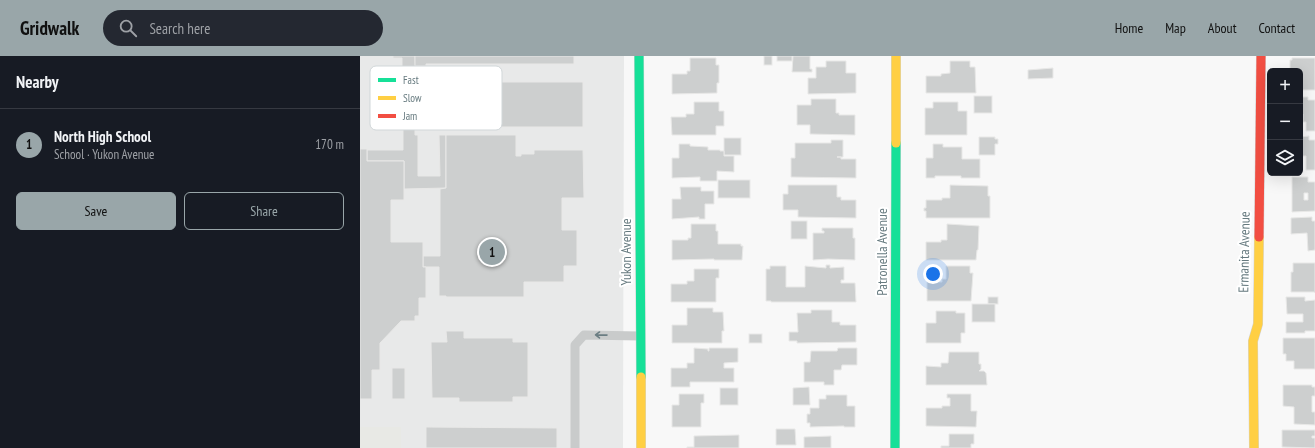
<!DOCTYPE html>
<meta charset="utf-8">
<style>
:root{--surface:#171b24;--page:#242831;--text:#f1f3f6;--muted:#9ea1a6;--line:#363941;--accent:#99a6a9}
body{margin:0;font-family:"PT Sans Narrow",sans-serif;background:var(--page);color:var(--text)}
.controls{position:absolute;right:12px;top:12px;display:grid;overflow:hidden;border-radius:6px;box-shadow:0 4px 16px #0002}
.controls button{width:36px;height:36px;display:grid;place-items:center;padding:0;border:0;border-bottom:1px solid var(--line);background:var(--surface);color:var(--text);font:20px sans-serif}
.you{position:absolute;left:573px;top:218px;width:14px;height:14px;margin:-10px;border:3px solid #fff;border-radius:50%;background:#1a73e8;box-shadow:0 0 0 6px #1a73e833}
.badge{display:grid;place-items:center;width:26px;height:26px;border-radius:50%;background:var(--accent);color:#111;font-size:13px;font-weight:700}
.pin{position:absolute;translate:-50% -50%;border:2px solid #fff;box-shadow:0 1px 4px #0006}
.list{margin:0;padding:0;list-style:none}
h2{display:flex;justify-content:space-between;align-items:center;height:52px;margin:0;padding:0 16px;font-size:17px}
h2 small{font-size:13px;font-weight:400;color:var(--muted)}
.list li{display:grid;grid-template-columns:26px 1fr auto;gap:12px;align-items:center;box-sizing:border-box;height:72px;padding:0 16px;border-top:1px solid var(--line)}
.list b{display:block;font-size:15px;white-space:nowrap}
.list p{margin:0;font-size:13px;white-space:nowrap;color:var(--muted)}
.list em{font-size:13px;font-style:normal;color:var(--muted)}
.actions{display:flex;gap:8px;padding:12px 16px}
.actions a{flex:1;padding:9px 0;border:1px solid var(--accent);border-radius:6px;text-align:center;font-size:14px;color:var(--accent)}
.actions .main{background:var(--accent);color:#111}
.icon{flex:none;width:22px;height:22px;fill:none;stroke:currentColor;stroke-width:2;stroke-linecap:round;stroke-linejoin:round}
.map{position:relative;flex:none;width:955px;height:392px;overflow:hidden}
header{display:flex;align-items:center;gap:24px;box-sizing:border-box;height:56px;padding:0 20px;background:var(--accent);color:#111}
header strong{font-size:19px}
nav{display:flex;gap:22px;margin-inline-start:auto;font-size:14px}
.search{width:280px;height:36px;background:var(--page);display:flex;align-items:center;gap:10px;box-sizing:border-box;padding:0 14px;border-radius:22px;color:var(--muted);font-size:15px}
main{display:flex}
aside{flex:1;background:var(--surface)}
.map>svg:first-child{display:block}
</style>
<header>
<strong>Gridwalk</strong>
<div class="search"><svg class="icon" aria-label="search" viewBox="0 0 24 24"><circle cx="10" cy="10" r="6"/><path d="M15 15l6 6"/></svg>Search here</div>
<nav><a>Home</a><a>Map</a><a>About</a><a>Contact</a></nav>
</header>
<main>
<aside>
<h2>Nearby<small></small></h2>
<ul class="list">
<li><span class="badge">1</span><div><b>North High School</b><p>School · Yukon Avenue</p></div><em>170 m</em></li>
</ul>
<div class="actions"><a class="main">Save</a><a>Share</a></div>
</aside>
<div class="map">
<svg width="955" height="392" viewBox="0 0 955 392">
<rect width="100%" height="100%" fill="#f8f8f8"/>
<polygon fill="#e8e9e9" points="0,0 264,0 263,392 0,392"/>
<rect fill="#e8e9e5" x="0" y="371" width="41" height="21"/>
<g fill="#cdcfcf" stroke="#e8e8e7" fill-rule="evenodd">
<polygon points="33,0 55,0 56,26 54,26 54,71 55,71 55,79 58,79 58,120 80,120 79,79 86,79 86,132 44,133 44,105 7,105 7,94 43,94 43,65 33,65 33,32 42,32 42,2 33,2"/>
<polygon points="55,0 214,0 214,8 66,8 66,10 55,10"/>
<rect x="404" y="0" width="8" height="9"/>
<rect x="417" y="0" width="15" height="5"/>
<polygon points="433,0 450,0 450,13 452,13 452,16 432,16"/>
<polygon points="330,2 356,2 356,9 359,9 359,27 357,27 357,37 312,38 312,18 327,18 327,15 330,15"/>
<polygon points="932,2 955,2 955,34 940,34 940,15 930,15 930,4 932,4"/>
<polygon points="466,5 486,5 486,17 496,17 496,37 448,38 448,22 456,22 456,11 466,11"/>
<polygon points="590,5 610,5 610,11 615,11 616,37 566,37 566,20 581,20 581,18 590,17"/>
<polygon points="693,12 693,22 668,23 668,14"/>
<rect x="54" y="26" width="169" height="45"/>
<rect x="614" y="40" width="18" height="17"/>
<polygon points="940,41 948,41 948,44 955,44 955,75 946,75 946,66 943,66 943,58 940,58"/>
<polygon points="451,43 476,43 476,57 479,57 479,59 495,59 495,79 450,78 450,69 437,69 437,49 451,49"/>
<polygon points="334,46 359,46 359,55 364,55 364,70 356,70 356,79 312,79 311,61 326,61 326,58 334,58"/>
<polygon points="573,46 598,46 598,55 607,55 607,79 565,79 565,52 573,52"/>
<polygon points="86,79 156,79 156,100 161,100 161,98 174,98 174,94 223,94 224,142 202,142 202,174 217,174 217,210 204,210 204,226 164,226 164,241 86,241 86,240 79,240 79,211 63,211 63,200 80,200 80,133 86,132"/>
<polygon points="949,80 949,84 955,84 955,114 946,114 946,100 940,100 940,81"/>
<polygon points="619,81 635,81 635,83 638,83 638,88 635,88 635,99 619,99"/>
<rect x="364" y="82" width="17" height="17"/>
<polygon points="471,84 483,84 483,101 477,101 481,101 481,103 496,103 496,122 431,121 431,102 435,102 435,87 471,87"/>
<polygon points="319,88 330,88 330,90 348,91 348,94 360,94 360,95 364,95 364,100 374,100 374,116 357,115 357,125 340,125 340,121 312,122 312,102 319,102"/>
<polygon points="573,88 583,88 583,91 602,91 602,103 620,103 620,122 601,122 601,120 575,120 575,122 566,122 566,102 573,102"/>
<polygon points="0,93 7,93 7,105 44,105 44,144 31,144 31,186 63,186 63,211 66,211 66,242 59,242 59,260 55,260 55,265 41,265 20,287 20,314 12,314 12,343 0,343"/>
<path d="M932,121H948V126H955V155L932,156ZM944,137H948V144H944Z"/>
<rect x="358" y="124" width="32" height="18"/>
<polygon points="428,129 477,129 477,141 481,141 481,144 496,144 496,162 438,161 438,154 423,154 423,138 428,138"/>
<polygon points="590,129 628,130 628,140 630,140 630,162 566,162 566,155 564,155 564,152 566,152 566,144 582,144 582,142 590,142"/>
<polygon points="320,131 341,131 341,135 354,135 354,148 345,148 345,163 339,163 339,161 312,163 312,143 321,143"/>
<polygon points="952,161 952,165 955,165 955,194 948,195 947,177 931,178 931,162"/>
<rect x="431" y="165" width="16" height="18"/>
<polygon points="331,168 356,168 356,175 358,175 358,188 381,188 381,190 383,190 382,204 354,204 354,203 312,204 312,184 328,184 328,182 331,182"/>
<polygon points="587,168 619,170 618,194 617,194 616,204 566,204 566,186 581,186 581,184 587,184"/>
<polygon points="462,172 493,172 493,182 495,182 495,204 468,203 453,204 453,177 464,177 464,175 462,175"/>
<polygon points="933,207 955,207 955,237 954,236 931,236 931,216 933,216"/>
<polygon points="466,209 470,209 470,212 484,211 484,224 481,224 481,227 495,227 496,246 411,246 411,245 406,245 406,213 410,213 410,210 426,210 426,231 445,231 445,210 466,212"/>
<polygon points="586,210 610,210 610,217 613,217 611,245 567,245 567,226 582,226 582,223 586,223"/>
<polygon points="334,213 359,213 359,222 356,222 356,246 311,246 311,228 327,228 327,225 334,225"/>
<rect x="628" y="241" width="10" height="7"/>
<polygon points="926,241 945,241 945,245 955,244 955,275 945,275 945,277 926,277 926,266 943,266 943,258 927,258"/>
<rect x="612" y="248" width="23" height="18"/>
<polygon points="327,252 353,252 353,256 363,256 364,275 362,275 362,287 312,287 312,269 327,269"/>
<polygon points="451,254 472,254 472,266 480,266 480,269 496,269 496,286 437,287 437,285 429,285 429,276 438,276 437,257 451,257"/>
<polygon points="576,255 596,255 596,257 605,257 605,277 601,277 601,287 566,287 566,267 576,267"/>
<polygon points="86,275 104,275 104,282 153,282 153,286 168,286 168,341 153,341 153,346 99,346 99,342 72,342 71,286 87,286"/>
<rect x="389" y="278" width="13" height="9"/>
<polygon points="923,282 955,282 955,313 934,313 934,305 926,305 926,298 923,298"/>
<polygon points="334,292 348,293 348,295 349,295 349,292 378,292 378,306 364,307 364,312 374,312 374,326 330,326 330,331 311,331 311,312 327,312 327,307 334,307"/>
<polygon points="478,292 497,292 497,309 482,309 481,314 474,314 474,329 464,329 464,326 444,326 444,306 450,306 451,295 477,295"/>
<polygon points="589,296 619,296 619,308 621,308 621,313 619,315 624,315 626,317 627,329 566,329 566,310 581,311 581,307 588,307"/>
<rect x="32" y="312" width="13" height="31"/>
<polygon points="923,329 952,329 952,331 955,331 955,340 952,340 952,356 955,356 955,369 934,368 934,351 923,350"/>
<polygon points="449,331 450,349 433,349 433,332"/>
<rect x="360" y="332" width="18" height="17"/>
<polygon points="319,338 344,338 344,347 341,347 341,371 312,371 312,349 319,349"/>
<polygon points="587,338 611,338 611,355 617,355 616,371 566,370 566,352 582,352 582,350 590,350 590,342 587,342"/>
<polygon points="466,339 487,339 487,350 495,350 495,371 484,371 484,370 450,371 450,367 447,367 447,358 450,358 450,352 459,352 459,343 466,343"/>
<polygon points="66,371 197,372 197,392 66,392"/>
<polygon points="416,373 435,373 436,389 416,389"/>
<polygon points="922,374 955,374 955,380 952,380 952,382 955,382 955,392 922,391"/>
<polygon points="589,378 614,378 614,388 611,388 611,392 581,392 581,390 589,390"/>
<polygon points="379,379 379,392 327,392 327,391 334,391 334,380"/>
<polygon points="471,380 471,392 444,392 444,381"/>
</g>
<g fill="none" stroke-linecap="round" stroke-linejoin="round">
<g stroke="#d3d4d5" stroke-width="10">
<g id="fast">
<polyline points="279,0 281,321"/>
<polyline points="535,392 536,87"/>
</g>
</g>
<g stroke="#d3d4d5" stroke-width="10">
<g id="slow">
<polyline points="536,87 536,0"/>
<polyline points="281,321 281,392"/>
<polyline points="894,392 893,285 898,268 899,181"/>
</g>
</g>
<g stroke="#d3d4d5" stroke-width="10">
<polyline id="jam" points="899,181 901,0"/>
</g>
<polyline stroke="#c9cbcb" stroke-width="9" points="215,392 215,289 224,279 280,280"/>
<use href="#fast" stroke="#16e098" stroke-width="9"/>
<use href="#slow" stroke="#ffcf43" stroke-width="9"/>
<use href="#jam" stroke="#f24e42" stroke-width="9"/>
</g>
<defs><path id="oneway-shaft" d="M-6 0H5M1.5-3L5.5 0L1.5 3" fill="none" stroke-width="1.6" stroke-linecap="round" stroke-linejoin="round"/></defs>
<use stroke="#6b7e83" href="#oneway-shaft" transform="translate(241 279) rotate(-179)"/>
<g text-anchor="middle" stroke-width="4" stroke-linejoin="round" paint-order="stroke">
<g font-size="14" fill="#667a7f" stroke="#fff">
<text transform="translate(266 196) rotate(-90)" y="5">Yukon Avenue</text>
<text transform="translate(522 196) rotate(-90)" y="5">Patronella Avenue</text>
<text transform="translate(884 196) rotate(-89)" y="5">Ermanita Avenue</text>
</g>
</g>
<rect x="10" y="10" width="132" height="64" rx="6" fill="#fff" stroke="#d1d7d9" stroke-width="1"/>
<rect x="18" y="22" width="18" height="4" fill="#16e098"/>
<rect x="18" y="40" width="18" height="4" fill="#ffcf43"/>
<rect x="18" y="58" width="18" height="4" fill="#f24e42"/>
<g font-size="11" fill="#667a7f">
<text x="43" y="28">Fast</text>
<text x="43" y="46">Slow</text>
<text x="43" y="64">Jam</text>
</g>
</svg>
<div class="controls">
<button>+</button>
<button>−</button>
<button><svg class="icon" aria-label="layers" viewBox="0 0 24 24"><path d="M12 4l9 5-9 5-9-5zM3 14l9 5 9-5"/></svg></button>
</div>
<div class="you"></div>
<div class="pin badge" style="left:132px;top:196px">1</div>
</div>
</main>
